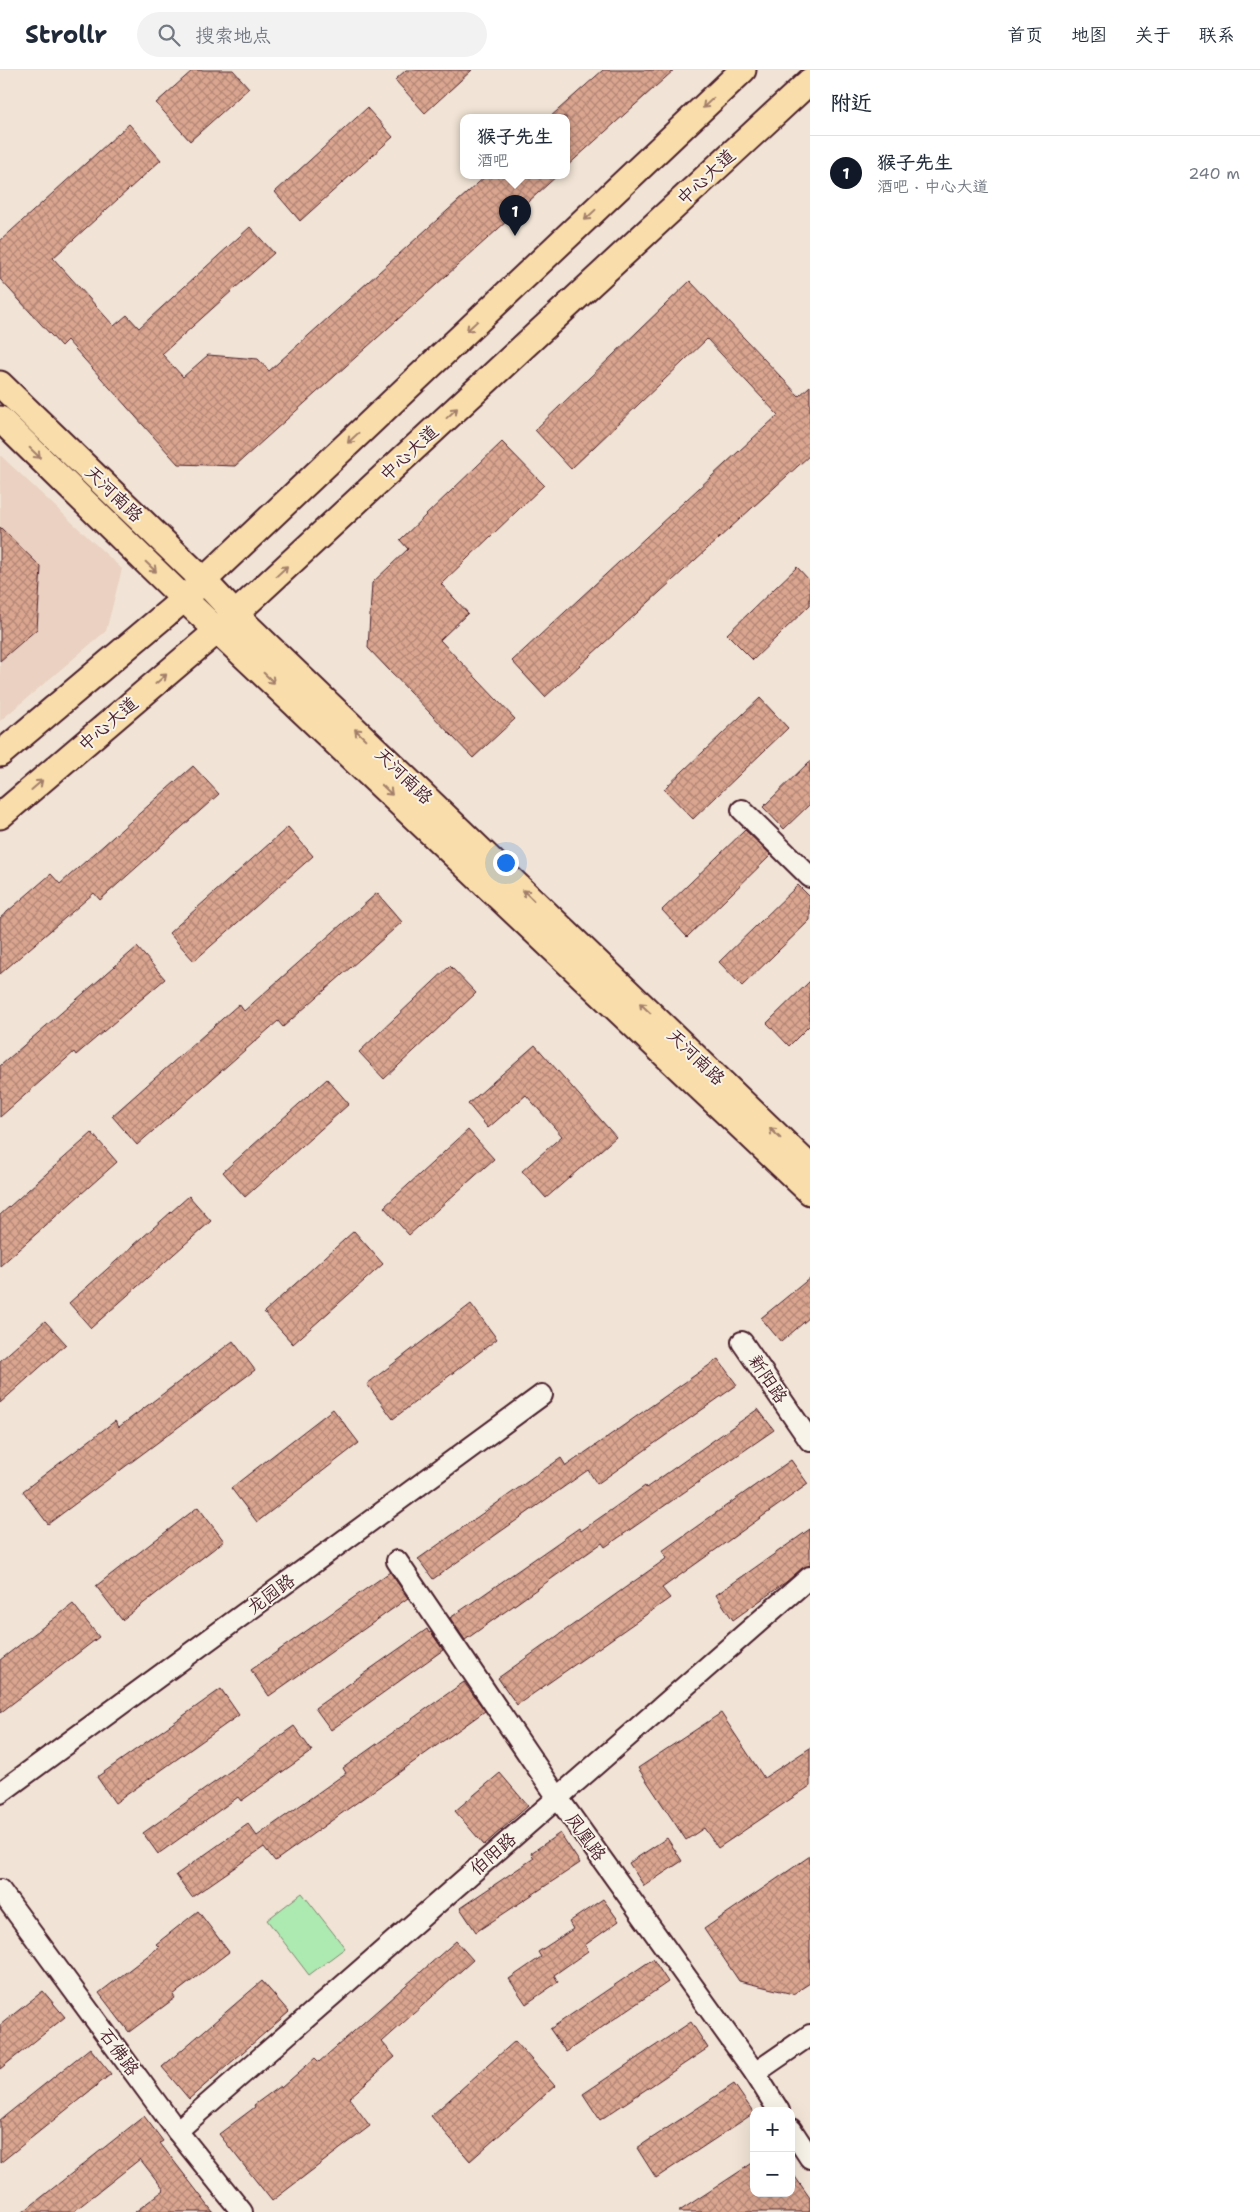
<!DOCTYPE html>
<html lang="zh">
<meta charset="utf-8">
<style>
:root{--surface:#fff;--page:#f2f2f3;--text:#1f2937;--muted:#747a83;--line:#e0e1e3;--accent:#111827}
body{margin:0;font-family:"Shantell Sans","LXGW WenKai TC",sans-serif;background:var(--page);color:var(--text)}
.controls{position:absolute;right:15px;bottom:15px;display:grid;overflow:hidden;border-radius:10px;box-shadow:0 5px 20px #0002}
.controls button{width:45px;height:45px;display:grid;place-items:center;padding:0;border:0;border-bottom:1px solid var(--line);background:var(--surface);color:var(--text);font:25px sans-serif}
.you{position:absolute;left:505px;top:792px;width:18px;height:18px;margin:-12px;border:4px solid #fff;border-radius:50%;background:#1a73e8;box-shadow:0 0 0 8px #1a73e833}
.badge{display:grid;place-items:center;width:32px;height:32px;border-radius:50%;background:var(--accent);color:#fff;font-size:16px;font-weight:700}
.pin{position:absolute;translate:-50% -41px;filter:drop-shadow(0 1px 2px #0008)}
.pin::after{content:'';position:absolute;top:26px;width:18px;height:15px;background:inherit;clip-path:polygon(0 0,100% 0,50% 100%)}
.popup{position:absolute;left:460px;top:44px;width:110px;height:65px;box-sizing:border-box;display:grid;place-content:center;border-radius:10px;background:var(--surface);filter:drop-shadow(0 1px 4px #0005);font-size:16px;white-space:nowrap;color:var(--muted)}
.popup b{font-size:19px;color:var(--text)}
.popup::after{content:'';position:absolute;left:50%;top:100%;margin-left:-10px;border:10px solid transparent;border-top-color:var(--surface)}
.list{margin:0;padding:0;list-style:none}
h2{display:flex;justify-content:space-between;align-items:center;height:65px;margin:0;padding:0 20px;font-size:21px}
h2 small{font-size:16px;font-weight:400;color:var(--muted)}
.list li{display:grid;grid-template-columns:32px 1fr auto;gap:15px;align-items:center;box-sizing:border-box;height:75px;padding:0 20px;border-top:1px solid var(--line)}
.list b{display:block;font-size:19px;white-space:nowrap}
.list p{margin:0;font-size:16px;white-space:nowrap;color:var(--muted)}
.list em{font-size:16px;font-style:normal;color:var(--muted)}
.icon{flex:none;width:28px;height:28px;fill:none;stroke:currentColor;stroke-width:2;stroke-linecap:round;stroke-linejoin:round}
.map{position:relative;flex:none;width:810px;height:2142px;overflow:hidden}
header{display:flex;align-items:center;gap:30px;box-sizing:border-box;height:70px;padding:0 25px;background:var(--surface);border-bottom:1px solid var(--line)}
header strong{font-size:24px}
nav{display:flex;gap:28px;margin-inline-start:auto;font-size:18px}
.search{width:350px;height:45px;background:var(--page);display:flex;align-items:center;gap:12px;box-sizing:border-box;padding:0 18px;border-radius:28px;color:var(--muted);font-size:19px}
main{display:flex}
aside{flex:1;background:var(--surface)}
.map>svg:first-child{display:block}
</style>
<header>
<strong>Strollr</strong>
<div class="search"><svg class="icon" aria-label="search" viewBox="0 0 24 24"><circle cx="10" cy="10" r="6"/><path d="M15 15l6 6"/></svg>搜索地点</div>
<nav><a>首页</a><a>地图</a><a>关于</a><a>联系</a></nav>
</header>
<main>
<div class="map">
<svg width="810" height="2142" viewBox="0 0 810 2142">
<defs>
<pattern id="building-cross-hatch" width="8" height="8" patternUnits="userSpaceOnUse" patternTransform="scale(1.25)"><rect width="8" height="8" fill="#dba690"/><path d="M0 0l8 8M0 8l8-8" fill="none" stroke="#b48776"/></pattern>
</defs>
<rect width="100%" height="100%" fill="#f1e4d6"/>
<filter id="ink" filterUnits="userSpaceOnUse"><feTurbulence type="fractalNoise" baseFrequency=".02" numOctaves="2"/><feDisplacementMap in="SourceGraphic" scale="10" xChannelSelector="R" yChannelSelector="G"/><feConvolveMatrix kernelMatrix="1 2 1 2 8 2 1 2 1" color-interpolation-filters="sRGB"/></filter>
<g filter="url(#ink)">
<polygon fill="#ead1c1" points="0,385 122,499 106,561 0,651"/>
<polygon fill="#adeab1" stroke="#7c846e" points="302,1823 345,1878 309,1905 267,1850"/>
<g fill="url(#building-cross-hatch)" stroke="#4a1f2b">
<polygon points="193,0 233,0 249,18 190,71 156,33"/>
<polygon points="406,0 472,0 425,43 395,10"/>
<polygon points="603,0 674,0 566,97 566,47 550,47"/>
<polygon points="367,38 393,67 300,151 275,122"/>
<polygon points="129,54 161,90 53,188 114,256 127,245 139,258 250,157 274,183 162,284 183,307 208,285 258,289 269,301 487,105 558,105 235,396 178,394 67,270 61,276 0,209 0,171"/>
<polygon points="690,211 799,326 810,316 810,385 545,627 512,591 778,345 707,269 571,399 535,360"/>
<polygon points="502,372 544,415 441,514 468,543 440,570 515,649 473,688 368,578 372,513 408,479 400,470"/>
<polygon points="0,457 41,497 37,559 0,591"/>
<polygon points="797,497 810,511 810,535 753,590 727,564"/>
<polygon points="760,628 788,658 693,749 664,719"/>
<polygon points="810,691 810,734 784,759 763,737"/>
<polygon points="193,696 219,724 100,830 94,823 0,904 0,848 51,804 60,814"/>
<polygon points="288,757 313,786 194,891 169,863"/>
<polygon points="745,760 771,785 687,867 662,840"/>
<polygon points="798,815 810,827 810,850 742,916 719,892"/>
<polygon points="377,823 402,852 283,957 278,951 137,1075 112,1046 239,934 244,941"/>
<polygon points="137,877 165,909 76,985 74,982 0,1047 0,996"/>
<polygon points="450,896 476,923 384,1009 359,982"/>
<polygon points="810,911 810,955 789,976 767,953"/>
<polygon points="535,975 616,1067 546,1128 522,1101 562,1066 526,1025 488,1058 468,1034"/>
<polygon points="327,1009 349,1034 245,1127 223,1102"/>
<polygon points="468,1060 494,1089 409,1165 384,1137"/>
<polygon points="92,1063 117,1092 0,1196 0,1145"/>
<polygon points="189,1126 211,1151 91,1258 69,1233"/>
<polygon points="354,1161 383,1194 293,1274 264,1242"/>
<polygon points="810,1208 810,1247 781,1272 761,1248"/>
<polygon points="471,1234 497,1269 393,1349 367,1314"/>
<polygon points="45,1251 66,1274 0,1333 0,1291"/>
<polygon points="233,1271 255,1300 48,1454 23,1421 115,1351 119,1357"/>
<polygon points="718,1289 737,1315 597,1414 588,1400 433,1509 418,1489 561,1388 566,1396"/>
<polygon points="333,1339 359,1373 257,1452 231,1418"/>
<polygon points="758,1339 774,1360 605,1477 602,1473 465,1570 450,1548 579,1458 581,1461 645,1416 646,1418"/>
<polygon points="791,1390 808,1414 662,1518 670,1528 517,1635 498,1608 667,1488 662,1481"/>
<polygon points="198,1437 224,1471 122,1550 96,1516"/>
<polygon points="810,1459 810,1495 802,1498 786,1512 733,1550 716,1525"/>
<polygon points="390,1502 408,1528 269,1626 251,1600"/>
<polygon points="73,1534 99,1567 0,1643 0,1590"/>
<polygon points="427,1559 429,1563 431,1562 443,1580 331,1660 315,1638"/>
<polygon points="464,1612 485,1641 275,1791 264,1777 192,1827 176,1805 248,1754 257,1766 346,1703 343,1698"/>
<polygon points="221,1619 239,1645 115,1733 97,1707"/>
<polygon points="721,1643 764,1708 810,1678 810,1716 718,1778 704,1758 686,1770 638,1698"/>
<polygon points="294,1656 312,1681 241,1731 238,1727 158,1784 143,1763"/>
<polygon points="500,1703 528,1736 484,1775 455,1741"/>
<polygon points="560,1763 580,1793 476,1862 460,1838 534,1788 531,1783"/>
<polygon points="667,1768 682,1791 644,1816 629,1793"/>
<polygon points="810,1786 810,1913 793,1924 739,1911 704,1859"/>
<polygon points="603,1829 619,1851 585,1875 588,1881 554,1905 558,1912 526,1934 509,1909 541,1887 538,1882 573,1859 569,1852"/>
<polygon points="198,1841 229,1882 173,1925 175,1928 129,1962 99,1923 159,1877 156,1874"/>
<polygon points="456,1871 473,1890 382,1972 395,1987 349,2028 370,2056 272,2131 219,2064 255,2037 254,2035 280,2016 281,2018 315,1988 319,1992"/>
<polygon points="653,1889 668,1912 566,1982 550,1959"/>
<polygon points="262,1911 289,1942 189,2029 162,1997"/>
<polygon points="43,1921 65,1947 0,1999 0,1955"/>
<polygon points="691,1952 708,1978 600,2050 583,2024"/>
<polygon points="515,1971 555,2016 470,2091 431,2046"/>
<polygon points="90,1978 111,2004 0,2093 0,2050"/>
<polygon points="734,2014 754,2043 656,2108 637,2078"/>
<polygon points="144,2046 163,2071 160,2073 213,2142 135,2142 164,2120 140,2089 73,2142 23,2142"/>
<polygon points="754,2092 754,2123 791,2123 791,2101 810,2128 810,2142 678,2142"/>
</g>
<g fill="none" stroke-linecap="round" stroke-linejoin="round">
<g stroke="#4a1f2b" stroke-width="24">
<g id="minor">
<polyline points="742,740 810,807"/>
<polyline points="742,1272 810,1371"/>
<polyline points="397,1491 558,1728 755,2003 779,2041"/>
<polyline points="0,1723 542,1325"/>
<polyline points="0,1820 177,2061 242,2142"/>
<polyline points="755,2003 810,1965"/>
<polyline points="791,2059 810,2088"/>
<polyline points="177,2061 810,1507"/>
</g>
</g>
<g stroke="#4a1f2b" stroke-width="29">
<g id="major">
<polyline points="0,314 203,510 235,544 810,1097"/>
<polyline points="0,349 184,529 810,1122"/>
<polyline points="0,684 184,529 743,0"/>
<polyline points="0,746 218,560 810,11"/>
</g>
</g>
<use href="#minor" stroke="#f7f3e8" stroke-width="20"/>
<use href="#major" stroke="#f9deab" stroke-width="25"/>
</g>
<defs><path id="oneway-shaft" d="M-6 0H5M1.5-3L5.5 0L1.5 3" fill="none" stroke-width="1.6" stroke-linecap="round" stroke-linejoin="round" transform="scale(1.25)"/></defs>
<g stroke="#a27e6b">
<use href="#oneway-shaft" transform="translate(708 33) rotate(137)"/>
<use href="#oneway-shaft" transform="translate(590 145) rotate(137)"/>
<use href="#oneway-shaft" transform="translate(472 256) rotate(137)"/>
<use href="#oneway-shaft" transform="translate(452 343) rotate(-43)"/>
<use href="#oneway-shaft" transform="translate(353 368) rotate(137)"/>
<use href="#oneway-shaft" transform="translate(35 383) rotate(44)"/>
<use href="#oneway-shaft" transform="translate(151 497) rotate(44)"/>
<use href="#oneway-shaft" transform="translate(282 501) rotate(-43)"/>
<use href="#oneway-shaft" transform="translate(269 608) rotate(44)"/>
<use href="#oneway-shaft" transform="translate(161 609) rotate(-41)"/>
<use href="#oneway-shaft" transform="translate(360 664) rotate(-136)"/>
<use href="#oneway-shaft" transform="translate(37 715) rotate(-41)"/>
<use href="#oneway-shaft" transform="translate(387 720) rotate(44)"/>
<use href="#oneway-shaft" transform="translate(528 825) rotate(-136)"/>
<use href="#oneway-shaft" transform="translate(645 938) rotate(-136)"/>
<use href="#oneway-shaft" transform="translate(775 1063) rotate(-136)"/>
</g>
</g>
<g text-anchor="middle" stroke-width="4" stroke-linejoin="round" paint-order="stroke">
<g font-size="18" fill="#4a1f2b" stroke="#f7f3e8">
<text transform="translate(706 107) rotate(-43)" y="6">中心大道</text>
<text transform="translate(409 383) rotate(-43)" y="6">中心大道</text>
<text transform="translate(114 424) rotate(44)" y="6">天河南路</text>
<text transform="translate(108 654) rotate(-41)" y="6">中心大道</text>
<text transform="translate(404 706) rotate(44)" y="6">天河南路</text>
<text transform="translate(696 987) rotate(44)" y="6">天河南路</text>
<text transform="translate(768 1309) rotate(56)" y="6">新阳路</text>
<text transform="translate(271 1524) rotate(-36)" y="6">龙园路</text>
<text transform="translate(586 1767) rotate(54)" y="6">凤凰路</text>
<text transform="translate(493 1784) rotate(-41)" y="6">伯阳路</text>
<text transform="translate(119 1982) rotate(54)" y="6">石佛路</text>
</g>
</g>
</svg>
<div class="controls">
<button>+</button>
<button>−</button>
</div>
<div class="you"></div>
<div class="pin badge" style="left:515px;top:166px">1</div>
<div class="popup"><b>猴子先生</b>酒吧</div>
</div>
<aside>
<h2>附近<small></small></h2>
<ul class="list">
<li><span class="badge">1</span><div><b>猴子先生</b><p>酒吧 · 中心大道</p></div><em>240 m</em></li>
</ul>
</aside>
</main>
